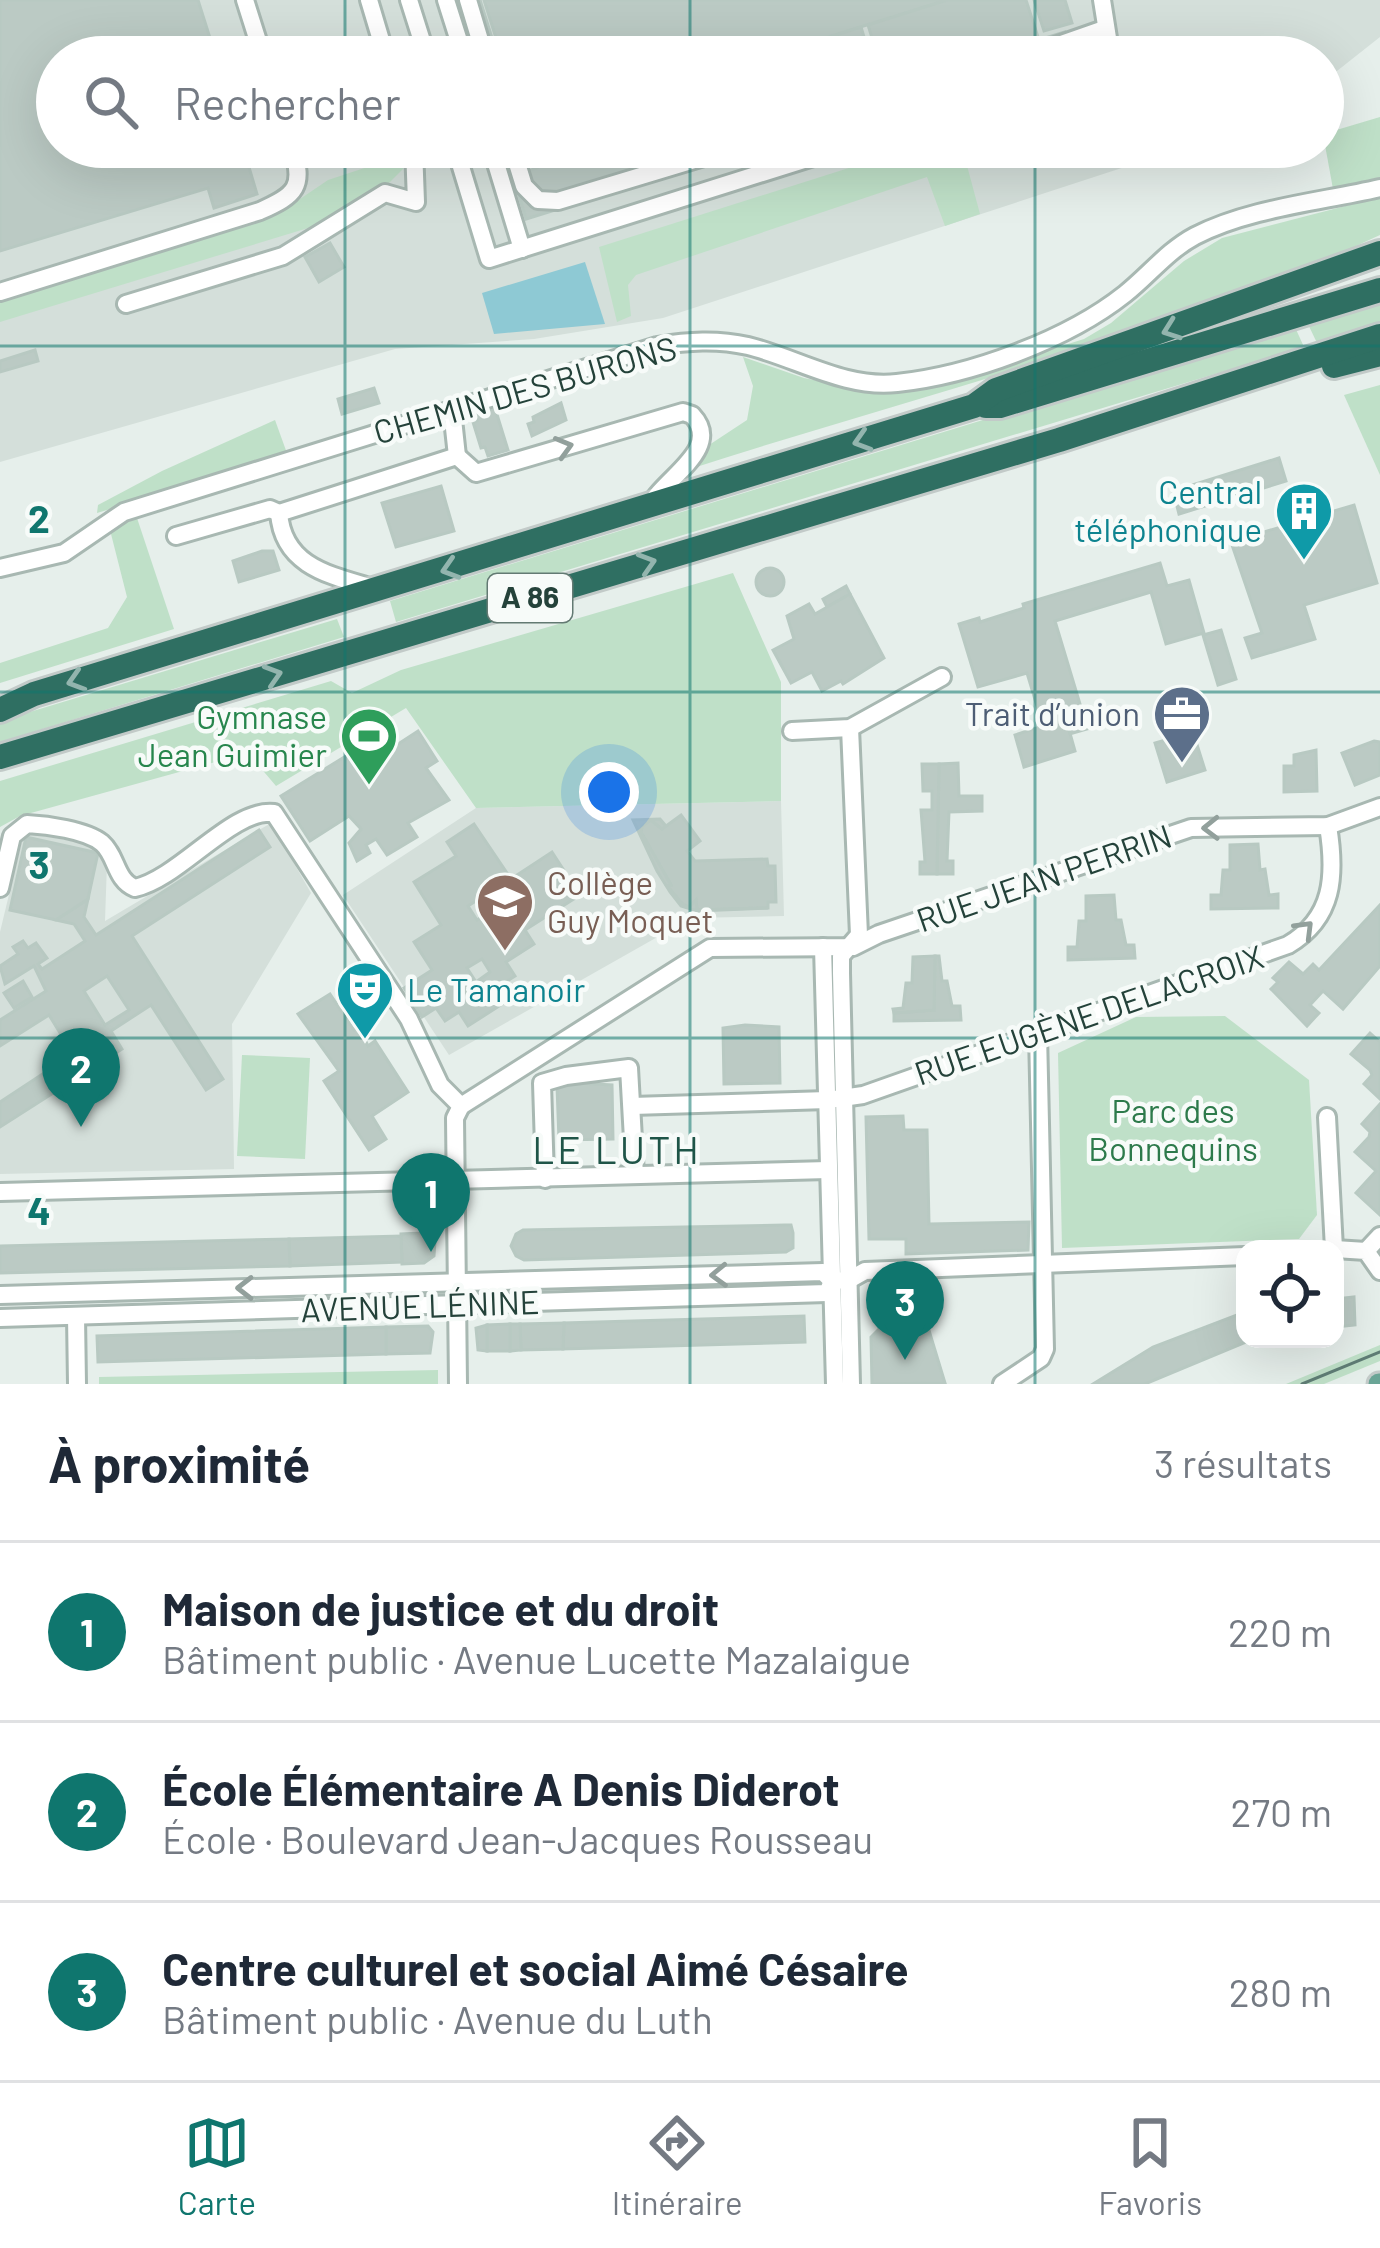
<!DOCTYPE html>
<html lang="fr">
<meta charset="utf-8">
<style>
:root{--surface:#fff;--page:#f6f6f7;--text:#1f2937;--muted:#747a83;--line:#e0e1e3;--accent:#0f766e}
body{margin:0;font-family:Barlow,sans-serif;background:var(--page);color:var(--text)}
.controls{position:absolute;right:36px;bottom:36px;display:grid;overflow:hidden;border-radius:24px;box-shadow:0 12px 48px #0002}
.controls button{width:108px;height:108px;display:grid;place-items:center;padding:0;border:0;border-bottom:3px solid var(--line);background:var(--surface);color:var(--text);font:60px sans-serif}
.you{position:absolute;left:609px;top:792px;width:42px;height:42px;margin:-30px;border:9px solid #fff;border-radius:50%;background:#1a73e8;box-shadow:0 0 0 18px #1a73e833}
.badge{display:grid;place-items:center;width:78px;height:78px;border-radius:50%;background:var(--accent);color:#fff;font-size:39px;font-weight:700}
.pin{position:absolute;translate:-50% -99px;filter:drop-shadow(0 3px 6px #0008)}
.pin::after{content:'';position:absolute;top:63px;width:42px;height:36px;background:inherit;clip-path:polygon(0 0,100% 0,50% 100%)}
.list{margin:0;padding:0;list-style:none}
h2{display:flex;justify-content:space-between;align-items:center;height:156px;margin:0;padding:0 48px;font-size:51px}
h2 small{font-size:39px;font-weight:400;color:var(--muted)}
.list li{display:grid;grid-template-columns:78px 1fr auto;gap:36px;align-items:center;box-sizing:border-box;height:180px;padding:0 48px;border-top:3px solid var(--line)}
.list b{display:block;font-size:45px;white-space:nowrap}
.list p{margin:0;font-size:39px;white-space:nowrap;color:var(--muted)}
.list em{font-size:39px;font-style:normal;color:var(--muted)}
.icon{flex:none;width:66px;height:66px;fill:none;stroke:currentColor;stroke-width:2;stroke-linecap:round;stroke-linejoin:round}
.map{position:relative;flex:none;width:1380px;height:1384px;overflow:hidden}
.search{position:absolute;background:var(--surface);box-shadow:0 12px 48px #0002;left:36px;right:36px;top:36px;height:132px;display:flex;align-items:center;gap:30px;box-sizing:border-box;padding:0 42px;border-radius:66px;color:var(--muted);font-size:45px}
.sheet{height:696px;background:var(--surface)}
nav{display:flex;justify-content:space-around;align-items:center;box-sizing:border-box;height:168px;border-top:3px solid var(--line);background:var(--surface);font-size:33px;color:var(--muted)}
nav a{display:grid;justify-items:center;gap:6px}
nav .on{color:var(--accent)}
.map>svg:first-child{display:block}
</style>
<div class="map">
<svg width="1380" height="1384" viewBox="0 0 1380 1384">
<rect width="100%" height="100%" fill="#e6efeb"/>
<g fill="#d4dfda">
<polygon points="0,0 1380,0 1380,37 1323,82 1323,57 57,57 57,147 1186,147 663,318 534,339 395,349 0,462"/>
<polygon points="781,801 784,916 691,918 449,1055 343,895 476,808"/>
<polygon points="271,823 311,893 232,1024 234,1169 0,1174 0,932 24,832 97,846 107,863 105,921"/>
</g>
<g fill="#bfe0c8">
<polygon points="1380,117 1380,177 1333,189 1323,134"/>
<polygon points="915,147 962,147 980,214 945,226 927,177 636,275 628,285 631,316 617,322 599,247"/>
<polygon points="407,154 403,169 386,186 331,221 0,322 0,302 275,216 328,180"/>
<path d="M1380,197V235C1158,338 919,395 687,470L706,447L747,420L753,386L743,357L804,378L868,391L924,389L1084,339L1111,323L1184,261L1222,238Z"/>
<polygon points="1380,301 1380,324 1317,343 1307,322"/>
<polygon points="1294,325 1304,347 396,622 390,601"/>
<polygon points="1380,385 1380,475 1344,395"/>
<polygon points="275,420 288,456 97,513 98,505 162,471"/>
<polygon points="137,518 174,629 0,683 0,663 108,628 127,597 110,530"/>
<polygon points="733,573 781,682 781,801 476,808 406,708 276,786 248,753 20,816 0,827 0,781 331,681 352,693 401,670"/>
<polygon points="337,619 344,637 0,742 0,721"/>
<polygon points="1225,1016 1309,1080 1317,1215 1299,1239 1062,1248 1058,1053 1136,1017"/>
<polygon points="242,1055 310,1058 305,1159 237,1156"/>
<polygon points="1380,1345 1380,1361 1324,1384 1286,1384"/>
<polygon points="438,1370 438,1384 99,1384 99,1377"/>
</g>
<polygon fill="#8ec9d4" points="585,262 605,324 494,334 482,293"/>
<g fill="#bbcac4" stroke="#b8c9c2" stroke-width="3" fill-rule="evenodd">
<polygon points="0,0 198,0 216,57 57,57 57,147 243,147 257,194 214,208 208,188 0,251"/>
<polygon points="458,0 480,0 498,57 476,57"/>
<polygon points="484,0 947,0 764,57 502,57"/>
<polygon points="947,0 1026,0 1039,40 1065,32 1070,49 1044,57 878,57 868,25"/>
<polygon points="1034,0 1065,0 1072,23 1044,31"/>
<polygon points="861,27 870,57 830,57 824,39"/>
<polygon points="817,41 822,57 764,57"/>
<polygon points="530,147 619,147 626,167 676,152 674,147 756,147 526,219 513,176 537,168"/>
<polygon points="330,243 344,267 319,282 305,257"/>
<polygon points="35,350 38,361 0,372 0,361"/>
<polygon points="374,388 379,403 342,414 338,399"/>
<polygon points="561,403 566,420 532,436 528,424 534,422 533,417"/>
<polygon points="495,408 508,450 488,456 485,447 481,448 473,422 477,421 475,414"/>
<polygon points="1279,458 1286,481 1179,514 1173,491"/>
<polygon points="441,486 454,531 396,547 382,503"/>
<polygon points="1354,505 1377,583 1304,605 1315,639 1252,658 1245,638 1262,633 1231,542"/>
<polygon points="262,551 273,551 279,570 239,582 233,561"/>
<polygon points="1160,563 1167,586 1189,580 1204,633 1166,644 1151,592 1055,621 1083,714 1066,719 1075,751 1024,767 1015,735 1043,726 1027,673 978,687 959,624 979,618 980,622 1024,608 1023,604"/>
<circle cx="770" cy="582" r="14"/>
<polygon points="846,586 850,594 827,607 823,599"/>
<polygon points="850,594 884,658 843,684 841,681 822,691 812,672 791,683 773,650 794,639 787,616 809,604 815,614"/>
<polygon points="1221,630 1236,679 1218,685 1203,635"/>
<polygon points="1083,714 1087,729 1070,734 1066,719"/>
<polygon points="418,731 437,761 426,768 449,800 408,823 417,837 387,855 376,839 366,845 370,853 357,861 349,843 361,829 349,816 310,841 281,796 359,748 369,763"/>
<polygon points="1193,732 1205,770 1167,782 1155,743"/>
<polygon points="1374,741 1380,742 1380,775 1355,785 1342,753"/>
<polygon points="1316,750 1317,791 1284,792 1284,766 1294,766 1294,755"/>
<polygon points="958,763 959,796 982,796 982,811 949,812 947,861 953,861 953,874 937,874 939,764"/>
<polygon points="922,764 939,764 937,874 920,874 920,862 925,862 921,810 932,810 932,791 923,791"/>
<polygon points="681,815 700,841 687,851 695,861 767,859 768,866 775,866 776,902 768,902 768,908 697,910 696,900 689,907 682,904 667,886 671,885 641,832 642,826 651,820 662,829"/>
<polygon points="660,819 666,826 662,829 651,820 642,826 641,832 671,885 667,886 684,906 689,907 696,900 697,910 768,908 697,911 681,906 670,892 657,871 633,820"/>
<path d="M474,824L511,879L552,852L580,895L525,930L534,944L506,962L515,976L501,985L510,999L468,1026L459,1012L445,1021L436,1008L422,1017L404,988L432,970L414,942L441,925L414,882L456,856L447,842ZM482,897L491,911L477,920L468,906ZM482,959L490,972L476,982L467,968Z"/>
<path d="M259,830L270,847L132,936L223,1079L206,1090L151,1005L111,1031L122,1049L0,1127V1102L73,1054L49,1015L0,1046V1020L46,991L34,966L5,984L0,966L18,954L13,947L23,941L28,948L36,943L47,958L38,964L42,969L85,941L74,924L56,920L88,899L84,917L96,935ZM107,976L129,1010L105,1025L84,991Z"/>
<polygon points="26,837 98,853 88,899 56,920 10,910"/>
<polygon points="1258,844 1260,870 1265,869 1269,895 1278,894 1278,908 1211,909 1211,895 1221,895 1223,870 1230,870 1230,845"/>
<polygon points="1114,895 1116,920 1121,920 1126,945 1134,945 1135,958 1068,960 1068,947 1077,947 1079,921 1086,921 1086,896"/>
<polygon points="1380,905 1380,966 1343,1009 1323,991 1310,1005 1319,1013 1307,1026 1271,989 1278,982 1273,978 1289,962 1303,974 1313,964 1319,970"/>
<polygon points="935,956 939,956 942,981 947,981 952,1006 960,1006 961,1020 894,1021 894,1013 934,1010"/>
<polygon points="935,956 934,1010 894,1013 893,1009 903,1008 906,983 912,983 913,957"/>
<polygon points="23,981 32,997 14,1008 4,993"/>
<polygon points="330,994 354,1030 360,1028 368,1046 375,1041 408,1092 372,1116 386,1139 369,1150 324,1081 339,1071 298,1014"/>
<polygon points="745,1025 779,1027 780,1083 724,1084 723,1028"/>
<polygon points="1370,1033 1380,1042 1380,1099 1364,1084 1372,1075 1370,1070 1351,1054"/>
<polygon points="578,1083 612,1085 613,1139 559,1140 557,1086"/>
<polygon points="1380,1104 1380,1215 1356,1193 1376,1171 1355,1152 1369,1137 1370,1132 1362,1124"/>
<polygon points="903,1116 904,1130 927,1130 929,1224 1029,1222 1028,1250 906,1254 906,1239 869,1239 866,1117"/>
<polygon points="785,1225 791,1225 793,1233 793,1248 786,1252 524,1260 516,1256 511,1246 516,1234 523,1230"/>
<polygon points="423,1233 435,1241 434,1256 424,1263 402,1264 401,1234"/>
<polygon points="401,1236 402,1262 290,1266 289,1239"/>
<polygon points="289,1239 290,1266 0,1273 0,1246"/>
<polygon points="1354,1297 1355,1325 1335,1327 1335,1299"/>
<polygon points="1245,1312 1245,1339 1253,1339 1145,1384 1093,1384 1153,1347"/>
<polygon points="924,1314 945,1383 872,1384 871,1337 893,1315"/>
<polygon points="804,1316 805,1342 563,1349 564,1323"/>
<polygon points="564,1323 563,1349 521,1350 520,1324"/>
<polygon points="510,1324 520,1324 521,1350 510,1351"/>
<polygon points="510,1324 510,1351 487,1351 487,1325"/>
<polygon points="487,1325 487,1351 478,1350 476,1328"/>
<polygon points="428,1326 433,1332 430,1353 386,1354 386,1327"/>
<polygon points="386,1327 386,1354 98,1362 97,1336"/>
</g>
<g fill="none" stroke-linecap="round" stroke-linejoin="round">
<g stroke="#a8b8b2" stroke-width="22">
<g id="minor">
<polyline points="245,0 263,57"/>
<polyline points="369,0 386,57"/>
<polyline points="409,0 427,57"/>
<polyline points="446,0 464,57"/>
<polyline points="468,0 485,57"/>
<polyline points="1102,0 1111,57"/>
<polyline points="1024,57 1104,29"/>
<polyline points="455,147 489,259 845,147"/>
<polyline points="491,147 522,249"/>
<polyline points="512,147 524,186 538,200 558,201 737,147"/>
<path d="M0,292L260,211C296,195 305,187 292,147"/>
<polyline points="126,304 283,256 385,193 416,202 414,147"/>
<path d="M457,456L476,473L683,412L692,415C724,449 663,478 650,506"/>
<path d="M279,513C283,566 329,575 373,588"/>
<polyline points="176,536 270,509 279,513 457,456 452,410"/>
<path d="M0,568L64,553L124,512L657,346C688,341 717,339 748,346C797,358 845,389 897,383C971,375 1067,340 1125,294C1149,275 1167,251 1195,236C1249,208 1320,202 1380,188"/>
<polyline points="850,728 859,935 841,956 841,973 851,1384"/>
<polyline points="792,731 850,728 942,677"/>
<path d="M0,888L12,836L27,824C47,825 86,830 102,843C117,856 115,880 135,888C180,878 232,808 274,813L409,1019L440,1085L461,1106L455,1118L458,1384"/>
<polyline points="823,947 835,1384"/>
<polyline points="461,1106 710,948 853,947 879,934 1191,828 1328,826 1380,807"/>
<path d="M632,1106L828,1100L863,1095L1288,945C1334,918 1336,875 1328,826"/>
<polyline points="1327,1117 1334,1249"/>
<polyline points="545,1179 542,1083 566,1076 629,1068 635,1175"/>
<polyline points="0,1192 828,1170"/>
<polyline points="1335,1249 1366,1251 1380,1271"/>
<polyline points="1366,1251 1380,1236"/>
<polyline points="0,1295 823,1272 832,1281 849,1280 865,1271 1245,1256"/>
<polyline points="76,1316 77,1384"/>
<polyline points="0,1318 827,1293 832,1281"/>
<polyline points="1002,1384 1041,1358 1045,1349 1038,1033"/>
</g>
</g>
<g stroke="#c2cac8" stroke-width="27">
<polyline id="major" points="1379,1384 1380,1384"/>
</g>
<g stroke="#c2cac8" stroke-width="30">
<g id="highway">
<polyline points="1334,366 1380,354"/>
<polyline points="986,406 1000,406 1380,290"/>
<polyline points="0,710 34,694 974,406 996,390 1380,253"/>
<polyline points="0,757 1059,440 1380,336"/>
</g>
</g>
<use href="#minor" stroke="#fff" stroke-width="16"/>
<use href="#major" stroke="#6aa596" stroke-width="21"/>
<use href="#highway" stroke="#2f6f62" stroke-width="24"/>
<polyline stroke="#5f7d75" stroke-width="3" points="1302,1384 1380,1352"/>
</g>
<defs><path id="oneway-chevron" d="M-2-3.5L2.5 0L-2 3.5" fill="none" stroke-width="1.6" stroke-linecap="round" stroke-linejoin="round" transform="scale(3)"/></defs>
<g stroke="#93b5ae">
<use href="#oneway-chevron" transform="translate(1171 330) rotate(160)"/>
<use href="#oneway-chevron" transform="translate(862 441) rotate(163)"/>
<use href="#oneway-chevron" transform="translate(647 563) rotate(-17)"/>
<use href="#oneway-chevron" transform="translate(450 569) rotate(163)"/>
<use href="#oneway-chevron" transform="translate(273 675) rotate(-17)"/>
<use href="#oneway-chevron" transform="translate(76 681) rotate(163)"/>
</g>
<g stroke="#92a09c">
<use href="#oneway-chevron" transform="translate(564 447) rotate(-16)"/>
<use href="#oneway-chevron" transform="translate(1211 828) rotate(179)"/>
<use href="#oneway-chevron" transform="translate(1305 929) rotate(-45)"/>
<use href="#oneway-chevron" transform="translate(719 1275) rotate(178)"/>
<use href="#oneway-chevron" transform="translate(245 1288) rotate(180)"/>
</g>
<path fill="none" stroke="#0f766e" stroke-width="3" stroke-opacity="0.55" d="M345,0V57M690,0V57M1035,0V57M345,147V1384M690,147V1384M1035,147V1384M0,346H1380M0,692H1380M0,1038H1380"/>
<defs>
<g id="building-pin" transform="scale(3)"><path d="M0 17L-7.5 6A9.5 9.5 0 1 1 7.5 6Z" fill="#0f9aa8" stroke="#f7fbf9"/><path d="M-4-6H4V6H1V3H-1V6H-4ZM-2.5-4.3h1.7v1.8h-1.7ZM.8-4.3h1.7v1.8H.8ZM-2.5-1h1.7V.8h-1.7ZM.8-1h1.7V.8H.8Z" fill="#fff"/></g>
<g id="office-pin" transform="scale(3)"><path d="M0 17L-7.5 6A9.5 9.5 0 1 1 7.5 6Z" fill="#5c6f8a" stroke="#f7fbf9"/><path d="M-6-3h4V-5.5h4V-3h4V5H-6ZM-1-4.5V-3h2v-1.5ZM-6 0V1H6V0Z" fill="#fff"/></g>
<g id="stadium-pin" transform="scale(3)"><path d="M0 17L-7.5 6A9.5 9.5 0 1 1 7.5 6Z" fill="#2e9e5b" stroke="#f7fbf9"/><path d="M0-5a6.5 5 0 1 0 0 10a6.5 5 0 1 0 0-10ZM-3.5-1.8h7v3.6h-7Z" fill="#fff"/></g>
<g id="school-pin" transform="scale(3)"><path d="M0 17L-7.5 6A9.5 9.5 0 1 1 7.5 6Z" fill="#8d6e63" stroke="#f7fbf9"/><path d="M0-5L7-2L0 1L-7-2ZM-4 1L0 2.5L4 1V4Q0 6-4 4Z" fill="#fff"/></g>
<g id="theatre-pin" transform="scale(3)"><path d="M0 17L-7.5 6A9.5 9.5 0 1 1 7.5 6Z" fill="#0f9aa8" stroke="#f7fbf9"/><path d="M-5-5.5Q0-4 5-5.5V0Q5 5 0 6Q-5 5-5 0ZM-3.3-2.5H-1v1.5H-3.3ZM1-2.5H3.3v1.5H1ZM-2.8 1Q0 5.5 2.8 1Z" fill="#fff"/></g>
</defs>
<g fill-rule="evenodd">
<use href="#building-pin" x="1304" y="511"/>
<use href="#office-pin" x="1182" y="714"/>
<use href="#stadium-pin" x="369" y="736"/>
<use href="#school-pin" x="505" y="902"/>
<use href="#theatre-pin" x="365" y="990"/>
</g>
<g text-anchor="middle" stroke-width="9" stroke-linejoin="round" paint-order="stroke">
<rect fill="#f7fbf9" stroke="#637a73" stroke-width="3" x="488" y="574" width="84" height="48" rx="9"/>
<g font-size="30" font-weight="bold" fill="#24423a">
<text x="530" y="608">A 86</text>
</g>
<g font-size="33" fill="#24423a" stroke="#f7fbf9">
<text transform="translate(525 390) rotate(-16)" y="12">CHEMIN DES BURONS</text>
<text transform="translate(1044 878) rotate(-19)" y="12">RUE JEAN PERRIN</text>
<text transform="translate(1089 1015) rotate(-19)" y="12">RUE EUGÈNE DELACROIX</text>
<text transform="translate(420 1306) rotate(-2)" y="12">AVENUE LÉNINE</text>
</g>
<g font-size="33" fill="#0d838f" stroke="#f7fbf9" text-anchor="end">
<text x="1262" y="504">Central<tspan x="1262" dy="38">téléphonique</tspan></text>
<text x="407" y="1002" text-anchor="start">Le Tamanoir</text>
</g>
<g font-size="33" fill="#4e5e75" stroke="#f7fbf9" text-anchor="end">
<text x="1140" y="726">Trait d’union</text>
</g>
<g font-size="33" fill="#27864d" stroke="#f7fbf9" text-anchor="end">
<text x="327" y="729">Gymnase<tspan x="327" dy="38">Jean Guimier</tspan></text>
</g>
<g font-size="33" fill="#785e54" stroke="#f7fbf9" text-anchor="start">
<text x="547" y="895">Collège<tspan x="547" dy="38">Guy Moquet</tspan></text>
</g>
<g font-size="33" fill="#2d7a4b" stroke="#f7fbf9">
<text x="1173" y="1123">Parc des<tspan x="1173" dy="38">Bonnequins</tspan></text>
</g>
<g font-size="39" letter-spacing="3" fill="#1f5548" stroke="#f7fbf9">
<text x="617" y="1164">LE LUTH</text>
</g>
</g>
<g font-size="39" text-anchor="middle" font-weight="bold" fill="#0f766e" stroke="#f7fbf9" stroke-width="9" stroke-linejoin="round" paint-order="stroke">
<text x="39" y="533">2</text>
<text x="39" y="879">3</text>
<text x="39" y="1225">4</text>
</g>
</svg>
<div class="controls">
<button><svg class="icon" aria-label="locate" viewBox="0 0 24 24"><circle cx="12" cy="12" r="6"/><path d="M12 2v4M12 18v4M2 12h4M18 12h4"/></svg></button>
</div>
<div class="you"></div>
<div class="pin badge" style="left:431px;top:1252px">1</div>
<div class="pin badge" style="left:81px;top:1127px">2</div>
<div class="pin badge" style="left:905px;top:1360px">3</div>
<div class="search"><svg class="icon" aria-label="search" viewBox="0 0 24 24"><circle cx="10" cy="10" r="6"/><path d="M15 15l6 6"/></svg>Rechercher</div>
</div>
<section class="sheet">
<h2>À proximité<small>3 résultats</small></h2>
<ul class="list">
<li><span class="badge">1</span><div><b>Maison de justice et du droit</b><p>Bâtiment public · Avenue Lucette Mazalaigue</p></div><em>220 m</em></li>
<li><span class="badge">2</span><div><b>École Élémentaire A Denis Diderot</b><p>École · Boulevard Jean-Jacques Rousseau</p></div><em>270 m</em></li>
<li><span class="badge">3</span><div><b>Centre culturel et social Aimé Césaire</b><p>Bâtiment public · Avenue du Luth</p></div><em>280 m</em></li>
</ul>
</section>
<nav>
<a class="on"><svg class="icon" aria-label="map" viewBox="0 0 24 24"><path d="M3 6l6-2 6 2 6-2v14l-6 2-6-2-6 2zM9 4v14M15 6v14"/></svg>Carte</a>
<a><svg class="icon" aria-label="directions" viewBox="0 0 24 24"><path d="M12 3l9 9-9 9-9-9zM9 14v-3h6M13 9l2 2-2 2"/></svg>Itinéraire</a>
<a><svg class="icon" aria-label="saved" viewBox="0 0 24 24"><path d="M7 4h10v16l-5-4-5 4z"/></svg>Favoris</a>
</nav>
